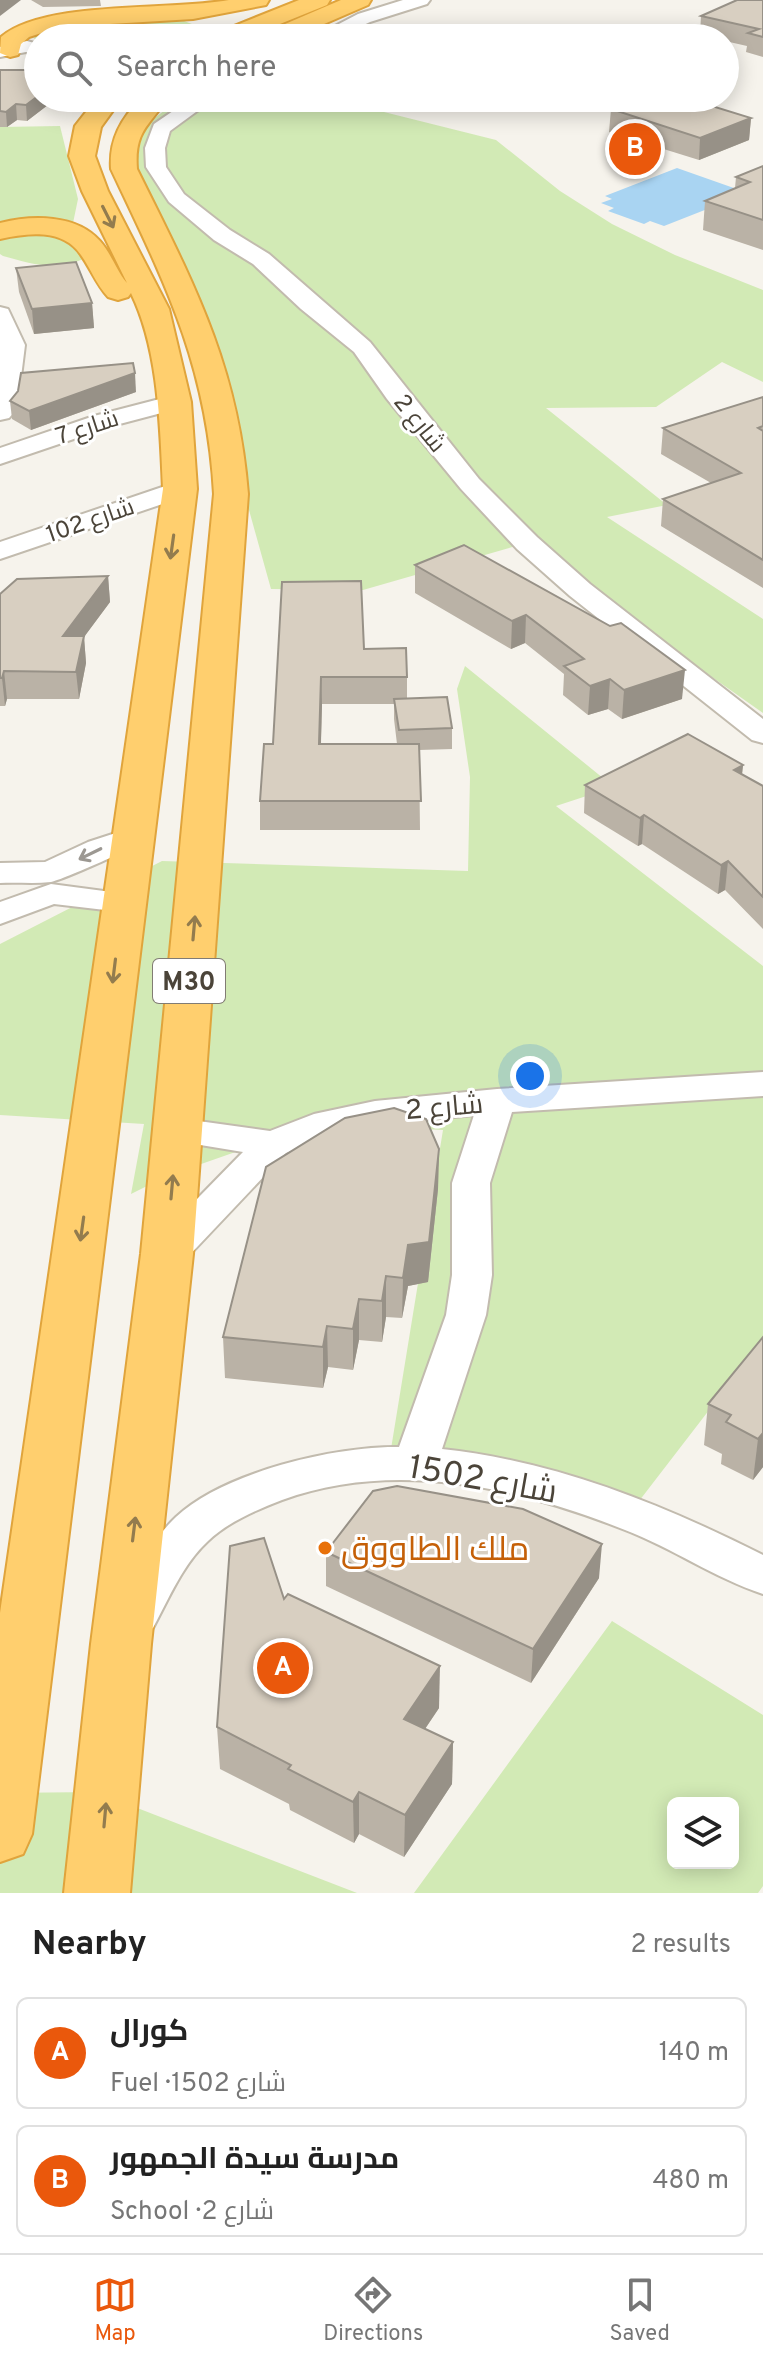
<!DOCTYPE html>
<meta charset="utf-8">
<style>
:root{--surface:#fff;--page:#f2f2f2;--text:#222;--muted:#767676;--line:#e0e0e0;--accent:#ea580c}
body{margin:0;font-family:Overpass,Cairo,sans-serif;background:var(--page);color:var(--text)}
.controls{position:absolute;right:24px;bottom:24px;display:grid;overflow:hidden;border-radius:12px;box-shadow:0 4px 20px #0003}
.controls button{width:72px;height:72px;display:grid;place-items:center;padding:0;border:0;border-bottom:2px solid var(--line);background:var(--surface);color:var(--text);font:40px sans-serif}
.you{position:absolute;left:530px;top:1076px;width:28px;height:28px;margin:-20px;border:6px solid #fff;border-radius:50%;background:#1a73e8;box-shadow:0 0 0 12px #1a73e833}
.badge{display:grid;place-items:center;width:52px;height:52px;border-radius:50%;background:var(--accent);color:#fff;font-size:26px;font-weight:700}
.pin{position:absolute;translate:-50% -50%;border:4px solid #fff;box-shadow:0 2px 8px #0006}
.list{margin:0;padding:0;list-style:none}
h2{display:flex;justify-content:space-between;align-items:center;height:104px;margin:0;padding:0 32px;font-size:34px}
h2 small{font-size:26px;font-weight:400;color:var(--muted)}
.list li{display:grid;grid-template-columns:52px 1fr auto;gap:24px;align-items:center;box-sizing:border-box;height:112px;margin:0 16px 16px;padding:0 16px;border:2px solid var(--line);border-radius:12px}
.list b{display:block;font-size:30px;white-space:nowrap}
.list p{margin:0;font-size:26px;white-space:nowrap;color:var(--muted)}
.list em{font-size:26px;font-style:normal;color:var(--muted)}
.icon{flex:none;width:44px;height:44px;fill:none;stroke:currentColor;stroke-width:2;stroke-linecap:round;stroke-linejoin:round}
.map{position:relative;flex:none;width:763px;height:1893px;overflow:hidden}
.search{position:absolute;background:var(--surface);box-shadow:0 4px 20px #0003;left:24px;right:24px;top:24px;height:88px;display:flex;align-items:center;gap:20px;box-sizing:border-box;padding:0 28px;border-radius:44px;color:var(--muted);font-size:30px}
.sheet{height:360px;background:var(--surface)}
nav{display:flex;justify-content:space-around;align-items:center;box-sizing:border-box;height:112px;border-top:2px solid var(--line);background:var(--surface);font-size:22px;color:var(--muted)}
nav a{display:grid;justify-items:center;gap:4px}
nav .on{color:var(--accent)}
.map>svg:first-child{display:block}
</style>
<div class="map">
<svg width="763" height="1893" viewBox="0 0 763 1893">
<rect width="100%" height="100%" fill="#f6f3ec"/>
<g fill="#d2eab5" fill-rule="evenodd">
<path d="M184,21L200,27L199,32L188,38H38V43L34,38C55,18 152,23 184,21Z"/>
<path d="M186,98H328L496,140L560,191L612,224L675,255L763,290V382L722,362L656,407L546,408L667,505L607,517L763,619V713L523,544L363,590L271,589L205,352L126,172C141,132 146,118 186,98Z"/>
<path d="M60,126L78,199L73,223L92,254C62,273 35,265 3,256L0,254V127Z"/>
<polygon points="465,666 614,787 556,806 763,966 763,1340 626,1518 390,1455 443,1130 404,1128 244,1149 167,1176 131,1194 144,1124 0,1115 0,944 162,861 468,871 470,777 457,689"/>
<path d="M612,1621L763,1715V1886L758,1893H414ZM673,1803H733V1863H673Z"/>
<polygon points="96,1792 357,1893 0,1893 0,1793"/>
</g>
<polygon fill="#a9d4f2" points="677,168 748,193 664,226 650,221 644,224 608,211 614,208 601,203 612,199 605,196"/>
<g fill="none" stroke-linecap="round" stroke-linejoin="round">
<g stroke="#c2bbae" stroke-width="4">
<g id="minor">
<polygon points="403,0 430,0 427,4 370,22 336,38 312,38 358,14"/>
<polygon points="27,41 38,44 38,55 26,52 0,57 0,47"/>
<polygon points="192,98 215,98 170,131 165,148 166,167 184,194 230,230 269,254 370,342 479,479 537,537 590,584 763,719 763,743 752,740 570,596 517,549 461,489 387,399 354,352 301,309 253,264 214,240 169,202 146,167 145,148 154,124"/>
<polygon points="0,307 8,309 25,345 17,409 9,418 0,420"/>
<polygon points="175,395 184,397 187,402 184,407 112,426 0,464 0,448 94,416"/>
<polygon points="180,481 189,483 193,489 189,495 0,559 0,542"/>
<path d="M131,828L142,831L147,838C142,845 62,880 51,882C34,884 17,882 0,883V863L45,862L88,842Z"/>
<polygon points="51,884 134,895 139,902 134,909 122,912 54,904 0,924 0,902"/>
<path d="M763,1072V1096L512,1112L490,1183L492,1275L486,1315L442,1449C555,1461 662,1504 763,1555V1594C715,1578 672,1548 625,1530C517,1487 395,1459 282,1500C256,1510 228,1522 208,1541C183,1564 169,1598 153,1628L137,1634L121,1628L114,1615C131,1582 148,1543 176,1517C224,1472 335,1446 399,1447L446,1315L452,1275V1183L474,1115L375,1125L336,1133L286,1153L181,1264L167,1268L153,1264L147,1254L153,1244L243,1152L164,1139L158,1130L164,1121L177,1118L270,1131L314,1114L375,1101L497,1089Z"/>
</g>
</g>
<g stroke="#e0a43c" stroke-width="4">
<g id="highway">
<path d="M229,0H269L266,5L193,19L60,27L29,37L21,44L18,55L10,57L0,53L1,37C45,0 167,11 229,0Z"/>
<polygon points="299,0 330,0 327,5 245,38 222,38 220,35 224,30"/>
<polygon points="341,0 371,0 368,5 301,34 285,34 281,29 285,24"/>
<path d="M97,98H122L101,127L95,156L108,191L169,309L191,402L197,489L32,1834L23,1854L0,1862V1613L163,489C160,426 159,350 131,293L128,297L118,300L108,297C96,284 91,269 81,255C63,228 27,233 0,239V223C32,215 76,214 100,241C111,253 116,270 127,283L82,191L69,156L75,126Z"/>
<path d="M142,98H168C149,126 134,131 137,169C193,282 238,365 248,494L193,1254L151,1644L130,1893H64L91,1644L141,1254L214,494C207,365 165,283 111,169C109,140 121,118 142,98Z"/>
</g>
</g>
<use href="#minor" fill="#fff" fill-rule="evenodd"/>
<use href="#highway" fill="#ffcf6e" fill-rule="evenodd"/>
</g>
<g fill="#bab2a6" fill-rule="evenodd">
<polygon points="31,0 100,0 101,6 43,7"/>
<polygon points="763,0 763,57 746,52 747,46 725,41 725,38 713,38 700,35 701,16"/>
<polygon points="0,70 38,98 57,98 27,121 17,120 7,127 0,127"/>
<polygon points="611,109 751,118 749,140 699,160 609,132"/>
<polygon points="763,166 763,250 703,230 705,201 735,188 736,177"/>
<polygon points="16,268 92,303 94,328 34,334 19,292"/>
<polygon points="136,392 31,430 12,419 10,401"/>
<polygon points="763,397 763,588 661,526 663,499 711,483 661,454 663,428"/>
<polygon points="464,545 682,699 622,719 608,709 588,715 563,695 564,674 525,643 511,649 415,593 415,565"/>
<polygon points="108,576 110,602 84,637 86,663 79,699 7,699 5,706 0,706 0,594"/>
<path d="M282,582L364,649L407,677V698L452,728V749L419,750L420,830H260V801L273,744ZM322,704H394V719L397,744H321Z"/>
<polygon points="743,765 742,774 763,786 763,929 725,890 718,894 642,844 638,846 584,813 585,785"/>
<polygon points="439,1149 438,1189 428,1282 408,1286 402,1318 386,1317 382,1342 359,1340 353,1370 328,1367 323,1388 225,1378 223,1337"/>
<polygon points="763,1337 763,1467 753,1480 721,1464 722,1454 704,1445 708,1404"/>
<polygon points="326,1552 599,1578 531,1683 326,1586"/>
<polygon points="284,1599 439,1708 425,1729 453,1742 452,1784 404,1857 359,1834 354,1843 290,1810 289,1804 220,1769 217,1727"/>
</g>
<g fill="#979187">
<polygon points="0,0 21,0 0,16"/>
<polygon points="38,96 38,98 57,98 27,121 26,105"/>
<polygon points="16,104 17,120 7,127 6,112"/>
<polygon points="751,118 749,140 699,160 700,138"/>
<polygon points="92,303 94,328 34,334 32,309"/>
<polygon points="135,373 136,392 31,430 29,411"/>
<polygon points="108,576 110,602 84,637 86,663 79,699 76,672 63,636"/>
<polygon points="526,615 525,643 511,649 512,621"/>
<polygon points="685,670 682,699 622,719 624,690"/>
<polygon points="4,671 7,699 5,706 2,678"/>
<polygon points="321,677 322,704 320,772 319,744"/>
<polygon points="610,679 608,709 588,715 590,686"/>
<polygon points="743,765 740,793 734,770"/>
<polygon points="644,815 642,844 638,846 640,818"/>
<polygon points="728,861 725,890 718,894 721,865"/>
<polygon points="439,1149 438,1189 428,1282 408,1286 402,1318 403,1278 408,1245"/>
<polygon points="386,1276 386,1317 382,1342 382,1301"/>
<polygon points="359,1299 359,1340 353,1370 353,1329"/>
<polygon points="327,1326 328,1367 323,1388 323,1347"/>
<polygon points="763,1433 763,1467 753,1480 758,1439"/>
<polygon points="602,1544 599,1578 531,1683 533,1649"/>
<polygon points="440,1666 439,1708 404,1760 404,1719"/>
<polygon points="453,1742 452,1784 404,1857 405,1815"/>
<polygon points="359,1792 359,1834 354,1843 353,1802"/>
</g>
<g fill="#d8cfc1" stroke="#979187" stroke-width="2">
<polygon points="737,0 763,0 763,37 748,33 759,29 701,16"/>
<polygon points="0,70 38,70 38,96 26,105 16,104 6,112 0,111"/>
<polygon points="642,98 686,98 751,118 700,138 611,109"/>
<polygon points="763,166 763,220 705,201 750,182 736,177"/>
<polygon points="76,262 92,303 32,309 16,268"/>
<polygon points="133,363 135,373 29,411 10,401 18,391 21,373"/>
<polygon points="763,397 763,426 758,428 763,431 763,560 663,499 741,473 663,428"/>
<polygon points="464,545 610,626 621,623 685,670 624,690 610,679 590,686 564,666 584,659 526,615 512,621 415,565"/>
<polygon points="108,576 63,636 84,636 76,672 4,671 2,678 0,678 0,594 17,579"/>
<polygon points="361,581 364,649 406,648 407,677 321,677 319,744 419,744 421,801 260,801 264,744 273,744 282,582"/>
<polygon points="447,697 452,728 399,730 394,699"/>
<polygon points="688,734 743,765 734,770 763,786 763,897 728,861 721,865 644,815 640,818 585,785"/>
<polygon points="394,1108 426,1119 439,1149 429,1242 408,1245 403,1278 386,1276 382,1301 359,1299 353,1329 327,1326 323,1347 223,1337 266,1167 345,1118"/>
<polygon points="763,1337 763,1433 758,1439 726,1422 731,1415 708,1404"/>
<polygon points="397,1486 523,1509 602,1544 533,1649 326,1552 373,1491"/>
<polygon points="264,1538 284,1599 288,1594 440,1666 404,1719 453,1742 405,1815 359,1792 353,1802 288,1769 291,1765 217,1727 230,1546"/>
</g>
<defs><path id="oneway-shaft" d="M-6 0H5M1.5-3L5.5 0L1.5 3" fill="none" stroke-width="1.6" stroke-linecap="round" stroke-linejoin="round" transform="scale(2)"/></defs>
<g stroke="#937c4e">
<use href="#oneway-shaft" transform="translate(108 217) rotate(63)"/>
<use href="#oneway-shaft" transform="translate(172 547) rotate(98)"/>
<use href="#oneway-shaft" transform="translate(194 928) rotate(-85)"/>
<use href="#oneway-shaft" transform="translate(114 971) rotate(97)"/>
<use href="#oneway-shaft" transform="translate(172 1187) rotate(-85)"/>
<use href="#oneway-shaft" transform="translate(82 1229) rotate(98)"/>
<use href="#oneway-shaft" transform="translate(134 1529) rotate(-83)"/>
<use href="#oneway-shaft" transform="translate(105 1815) rotate(-85)"/>
</g>
<use stroke="#9c9892" href="#oneway-shaft" transform="translate(90 854) rotate(154)"/>
<circle fill="#e8710a" stroke="#fff" stroke-width="3" cx="325" cy="1548" r="8"/>
<g text-anchor="middle" stroke-width="6" stroke-linejoin="round" paint-order="stroke">
<g font-size="24" fill="#4b4439" stroke="#fff">
<text transform="translate(420 423) rotate(51)" y="8">شارع 2</text>
<text transform="translate(87 427) rotate(-18)" y="8">شارع 7</text>
<text transform="translate(90 520) rotate(-19)" y="8">شارع 102</text>
</g>
<rect fill="#fff" stroke="#817c74" stroke-width="2" x="153" y="959" width="72" height="44" rx="6"/>
<g font-size="26" font-weight="bold" fill="#4b4439">
<text x="189" y="990">M30</text>
</g>
<g font-size="28" fill="#4b4439" stroke="#fff">
<text transform="translate(444 1106) rotate(-5)" y="10">شارع 2</text>
</g>
<g font-size="34" fill="#4b4439" stroke="#fff">
<text transform="translate(483 1478) rotate(10)" y="12">شارع 1502</text>
</g>
<g font-size="34" fill="#c56008" stroke="#fff" text-anchor="start">
<text x="341" y="1560">ملك الطاووق</text>
</g>
</g>
</svg>
<div class="controls">
<button><svg class="icon" aria-label="layers" viewBox="0 0 24 24"><path d="M12 4l9 5-9 5-9-5zM3 14l9 5 9-5"/></svg></button>
</div>
<div class="you"></div>
<div class="pin badge" style="left:283px;top:1668px">A</div>
<div class="pin badge" style="left:635px;top:149px">B</div>
<div class="search"><svg class="icon" aria-label="search" viewBox="0 0 24 24"><circle cx="10" cy="10" r="6"/><path d="M15 15l6 6"/></svg>Search here</div>
</div>
<section class="sheet">
<h2>Nearby<small>2 results</small></h2>
<ul class="list">
<li><span class="badge">A</span><div><b>كورال</b><p>Fuel · شارع 1502</p></div><em>140 m</em></li>
<li><span class="badge">B</span><div><b>مدرسة سيدة الجمهور</b><p>School · شارع 2</p></div><em>480 m</em></li>
</ul>
</section>
<nav>
<a class="on"><svg class="icon" aria-label="map" viewBox="0 0 24 24"><path d="M3 6l6-2 6 2 6-2v14l-6 2-6-2-6 2zM9 4v14M15 6v14"/></svg>Map</a>
<a><svg class="icon" aria-label="directions" viewBox="0 0 24 24"><path d="M12 3l9 9-9 9-9-9zM9 14v-3h6M13 9l2 2-2 2"/></svg>Directions</a>
<a><svg class="icon" aria-label="saved" viewBox="0 0 24 24"><path d="M7 4h10v16l-5-4-5 4z"/></svg>Saved</a>
</nav>
